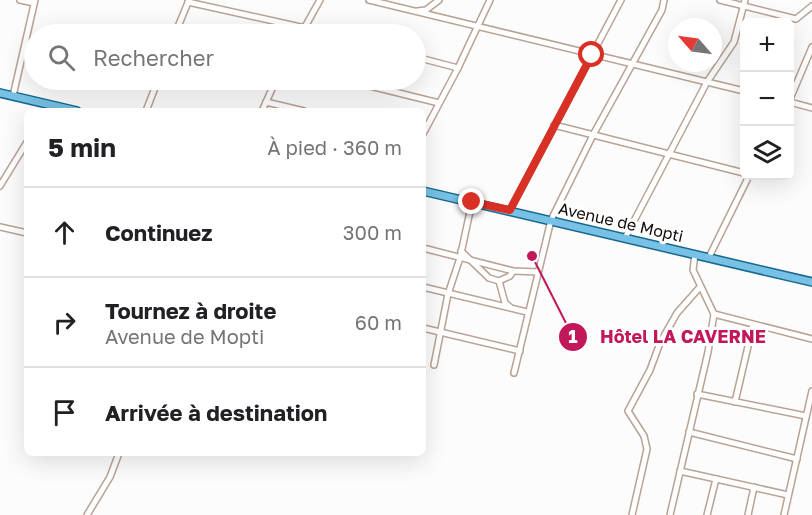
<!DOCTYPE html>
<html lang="fr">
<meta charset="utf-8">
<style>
:root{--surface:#fff;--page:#f2f2f2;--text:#202124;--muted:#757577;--line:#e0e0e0}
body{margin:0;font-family:"Golos Text",sans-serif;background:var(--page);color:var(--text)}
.controls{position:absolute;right:18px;top:18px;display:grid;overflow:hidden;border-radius:9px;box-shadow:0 6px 24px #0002}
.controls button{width:54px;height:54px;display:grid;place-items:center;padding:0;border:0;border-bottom:2px solid var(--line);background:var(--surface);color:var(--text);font:30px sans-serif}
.compass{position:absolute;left:668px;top:18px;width:54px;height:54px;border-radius:50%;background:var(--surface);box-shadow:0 6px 24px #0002;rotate:298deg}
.stop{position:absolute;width:18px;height:18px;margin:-14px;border:4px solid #d93025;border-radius:50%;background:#fff}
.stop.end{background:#d93025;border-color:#fff;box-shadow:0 2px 6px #0008}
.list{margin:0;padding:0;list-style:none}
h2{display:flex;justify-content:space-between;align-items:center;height:78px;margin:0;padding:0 24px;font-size:26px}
h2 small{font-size:20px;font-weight:400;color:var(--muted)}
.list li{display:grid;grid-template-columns:39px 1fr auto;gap:18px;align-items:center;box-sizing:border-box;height:90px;padding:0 24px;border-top:2px solid var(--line)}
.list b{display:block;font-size:22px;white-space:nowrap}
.list p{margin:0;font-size:20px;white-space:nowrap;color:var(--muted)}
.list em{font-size:20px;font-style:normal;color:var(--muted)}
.icon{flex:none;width:33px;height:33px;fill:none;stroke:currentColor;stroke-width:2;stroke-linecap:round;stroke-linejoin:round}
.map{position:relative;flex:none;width:812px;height:515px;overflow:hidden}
.search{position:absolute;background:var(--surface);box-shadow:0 6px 24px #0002;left:24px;top:24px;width:402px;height:66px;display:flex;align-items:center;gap:15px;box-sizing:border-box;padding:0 21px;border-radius:33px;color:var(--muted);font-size:22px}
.panel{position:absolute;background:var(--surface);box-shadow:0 6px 24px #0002;left:24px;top:108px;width:402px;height:348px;border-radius:9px}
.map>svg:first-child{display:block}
</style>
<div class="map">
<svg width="812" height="515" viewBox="0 0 812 515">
<rect width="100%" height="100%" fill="#fcfcfc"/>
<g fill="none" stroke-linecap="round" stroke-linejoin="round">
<g stroke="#baa295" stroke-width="8">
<g id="minor">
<polyline points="20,0 34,3"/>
<polyline points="369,0 744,91"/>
<polyline points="720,0 796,19 812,6"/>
<polyline points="188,2 332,34"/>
<polyline points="417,11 426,10 439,0"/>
<polyline points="175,34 189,0"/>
<polyline points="301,34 320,0"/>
<polyline points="416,57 458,68"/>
<polyline points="346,80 439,103"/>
<polyline points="13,96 35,0"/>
<polyline points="790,99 812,47"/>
<polyline points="266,102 304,111"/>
<polyline points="790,102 812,108"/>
<polyline points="146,111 158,80"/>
<polyline points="262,111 276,80"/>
<polyline points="554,125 744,173"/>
<polyline points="423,134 458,68 490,0"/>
<polyline points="0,186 27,142"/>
<polyline points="510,210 621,0"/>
<polyline points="0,227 27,233"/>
<polyline points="625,238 707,82 734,42 745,0"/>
<polyline points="423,248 513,271 538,272"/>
<polyline points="461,251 489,278 499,281 505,303 510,307"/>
<polyline points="709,257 749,176"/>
<polyline points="499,281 510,276 513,271"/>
<polyline points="423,287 527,312"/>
<polyline points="714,314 812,339"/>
<polyline points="423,328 520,351"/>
<polyline points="434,365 448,294 460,258 472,202"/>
<polyline points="514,373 551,220 593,135 662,10 664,0"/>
<polyline points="697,394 806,416"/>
<polyline points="735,402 753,325"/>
<polyline points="689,432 797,459"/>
<polyline points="680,471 788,495"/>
<polyline points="87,515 110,477 119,453"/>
<polyline points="632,515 647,449 644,436 628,411 650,370 660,343 677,313 700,287"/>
<polyline points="670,515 708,352 714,314 693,270 695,254"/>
<polyline points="707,515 716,479"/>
<polyline points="748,515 754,487"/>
<polyline points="784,515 812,391"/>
</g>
</g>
<g stroke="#18678c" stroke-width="10">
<g id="major">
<polyline points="0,93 77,111"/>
<polyline points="423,191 812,282"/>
</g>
</g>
<use href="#minor" stroke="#fff" stroke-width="5"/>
<use href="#major" stroke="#76c1e5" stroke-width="7"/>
</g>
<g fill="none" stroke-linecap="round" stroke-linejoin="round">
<polyline stroke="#d93025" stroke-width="8" points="472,202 510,210 592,55"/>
</g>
<g text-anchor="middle" stroke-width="6" stroke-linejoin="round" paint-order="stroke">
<g font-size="16" fill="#130b07" stroke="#fff">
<text transform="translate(621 222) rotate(13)" y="6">Avenue de Mopti</text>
</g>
</g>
<path fill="none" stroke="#c2185b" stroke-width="2" d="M532 256L573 337"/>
<g fill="#c2185b" stroke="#fff" stroke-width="2">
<circle cx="532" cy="256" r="6"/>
<circle cx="573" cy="337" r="15"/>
</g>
<g font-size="18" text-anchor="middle" font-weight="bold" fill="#fff">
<text x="573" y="343">1</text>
</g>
<g font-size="18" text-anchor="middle" font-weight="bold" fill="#c2185b" stroke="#fff" stroke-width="6" stroke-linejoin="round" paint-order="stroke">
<text x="683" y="343">Hôtel LA CAVERNE</text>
</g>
</svg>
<div class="controls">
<button>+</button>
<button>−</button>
<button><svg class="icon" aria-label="layers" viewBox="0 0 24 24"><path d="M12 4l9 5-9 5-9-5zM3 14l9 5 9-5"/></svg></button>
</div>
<svg class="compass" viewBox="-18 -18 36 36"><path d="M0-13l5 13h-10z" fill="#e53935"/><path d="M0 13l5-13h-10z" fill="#757577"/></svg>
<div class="stop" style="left:592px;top:55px"></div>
<div class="stop end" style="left:472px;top:202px"></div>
<div class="search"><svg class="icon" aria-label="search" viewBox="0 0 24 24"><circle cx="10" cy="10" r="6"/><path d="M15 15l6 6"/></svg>Rechercher</div>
<section class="panel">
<h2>5 min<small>À pied · 360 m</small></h2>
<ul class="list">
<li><svg class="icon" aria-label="ahead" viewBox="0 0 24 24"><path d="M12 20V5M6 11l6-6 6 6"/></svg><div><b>Continuez</b></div><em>300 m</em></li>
<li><svg class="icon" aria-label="right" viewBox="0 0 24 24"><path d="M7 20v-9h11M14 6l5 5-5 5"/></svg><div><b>Tournez à droite</b><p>Avenue de Mopti</p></div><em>60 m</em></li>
<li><svg class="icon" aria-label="arrive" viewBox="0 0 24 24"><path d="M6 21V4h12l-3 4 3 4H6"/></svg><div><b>Arrivée à destination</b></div></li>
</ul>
</section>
</div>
